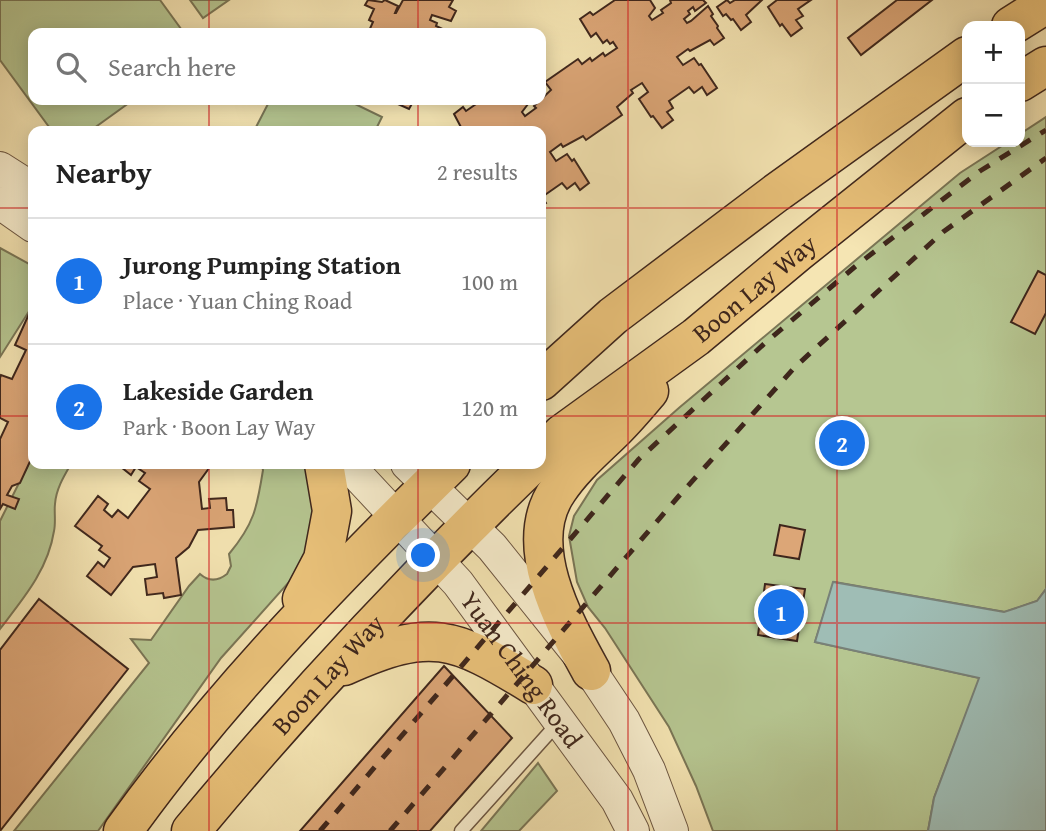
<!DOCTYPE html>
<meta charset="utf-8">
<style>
:root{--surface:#fff;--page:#f6f6f6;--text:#222;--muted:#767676;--line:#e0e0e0;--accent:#1a73e8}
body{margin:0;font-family:"Gentium Book Plus",serif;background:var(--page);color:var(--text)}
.controls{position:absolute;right:21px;top:21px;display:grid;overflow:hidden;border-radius:14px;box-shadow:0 4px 18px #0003}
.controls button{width:63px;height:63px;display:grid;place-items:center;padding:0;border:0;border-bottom:2px solid var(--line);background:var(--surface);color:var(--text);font:35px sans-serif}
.you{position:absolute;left:424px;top:556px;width:24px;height:24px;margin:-18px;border:5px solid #fff;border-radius:50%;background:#1a73e8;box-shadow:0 0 0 10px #1a73e833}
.badge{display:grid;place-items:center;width:46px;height:46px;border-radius:50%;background:var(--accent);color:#fff;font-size:23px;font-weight:700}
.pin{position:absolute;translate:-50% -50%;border:4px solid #fff;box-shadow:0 2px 7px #0006}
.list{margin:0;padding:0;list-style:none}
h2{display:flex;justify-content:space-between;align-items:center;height:91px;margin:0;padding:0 28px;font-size:30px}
h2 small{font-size:23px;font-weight:400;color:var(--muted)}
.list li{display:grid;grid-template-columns:46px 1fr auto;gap:21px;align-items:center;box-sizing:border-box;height:126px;padding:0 28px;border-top:2px solid var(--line)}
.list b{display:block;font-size:26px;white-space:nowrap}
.list p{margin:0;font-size:23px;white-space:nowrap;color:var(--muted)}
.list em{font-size:23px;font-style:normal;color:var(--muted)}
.icon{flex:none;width:38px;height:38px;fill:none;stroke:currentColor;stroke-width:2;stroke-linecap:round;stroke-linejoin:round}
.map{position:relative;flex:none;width:1046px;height:831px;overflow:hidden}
.search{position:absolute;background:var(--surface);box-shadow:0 4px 18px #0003;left:28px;top:28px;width:518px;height:77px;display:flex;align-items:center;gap:18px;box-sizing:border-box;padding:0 24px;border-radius:14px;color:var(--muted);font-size:26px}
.panel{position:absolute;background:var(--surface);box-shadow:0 4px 18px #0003;left:28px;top:126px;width:518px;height:343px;border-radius:14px}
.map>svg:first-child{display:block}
</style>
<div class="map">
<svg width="1046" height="831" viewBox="0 0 1046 831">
<rect width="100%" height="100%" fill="#f5e5b3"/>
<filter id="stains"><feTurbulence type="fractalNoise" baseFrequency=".00286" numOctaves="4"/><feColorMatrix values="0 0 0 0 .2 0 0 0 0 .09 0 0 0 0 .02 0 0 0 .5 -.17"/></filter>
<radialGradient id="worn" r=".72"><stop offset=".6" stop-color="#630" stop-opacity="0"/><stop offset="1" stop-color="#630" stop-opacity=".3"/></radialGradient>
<g fill="#b6c691" stroke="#7a7656" stroke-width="2">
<polygon points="0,0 160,0 184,33 33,33 33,100 133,100 90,131 52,131 0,60"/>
<polygon points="190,0 229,0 203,18"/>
<polygon points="270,100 347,100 382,117 375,131 254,131"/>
<polygon points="1046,117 1046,589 1037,601 1005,612 834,582 815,642 980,678 934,798 928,831 713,831 696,786 669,727 605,628 588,607 577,582 569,536 574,516 597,480 680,407 960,173 1008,142 1020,142 1020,134"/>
<polygon points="0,248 33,266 33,305 0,357"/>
<path d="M33,455V464H71C64,476 56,489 55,504C54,512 56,522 54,531C48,570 23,599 0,629V521Z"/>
<path d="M261,464H311L315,544L290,581L221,658L98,831H14L149,663L131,639L151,640L189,586L200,574C209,582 218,581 227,574L231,566L229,554C254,524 257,508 263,470Z"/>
<polygon points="538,763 557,791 519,831 481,831"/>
</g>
<polygon fill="#9fbdb5" stroke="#788178" stroke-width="2" points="833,582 1004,612 1037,601 1046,589 1046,831 928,831 934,798 979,678 815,642"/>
<g fill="#dca677" stroke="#3e261c" stroke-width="2">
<polygon points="368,0 382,2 385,0 398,6 395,13 396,13 403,0 453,0 449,7 456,11 451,21 432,15 430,20 437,23 436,26 447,31 446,33 368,33 373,22 369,20 374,9 365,5"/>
<polygon points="615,0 650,0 655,8 649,16 652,20 663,13 661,10 671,3 670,0 703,0 706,3 695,11 693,7 688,11 690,14 684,19 687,23 691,21 708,6 713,14 711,16 718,26 717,28 724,38 714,45 710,40 690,51 688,49 677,57 683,65 694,58 699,65 701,64 717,88 707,95 702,87 694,93 689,87 669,101 673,108 667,112 673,120 662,128 653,116 651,117 639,99 648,92 642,83 631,90 633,93 617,107 622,115 586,140 583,136 563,147 561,144 550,152 556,161 567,154 572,161 574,159 589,183 580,190 575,183 567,189 562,183 542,197 546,203 541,207 541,131 471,131 469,129 463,131 454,114 463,107 466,111 482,100 525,100 528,104 522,112 525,116 536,108 534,106 551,90 545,82 578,59 582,64 590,58 592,61 603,53 605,56 617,48 613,42 610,44 607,40 603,43 596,33 591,37 580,19 590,12 593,15"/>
<polygon points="727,0 730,3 735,0 762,0 746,15 751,22 741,30 733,19 731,20 726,14 723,16 717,7"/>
<polygon points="777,0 811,0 798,9 803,16 796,20 802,28 791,36 782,24 780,26 768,7"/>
<polygon points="897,0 932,0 861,55 848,38"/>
<polygon points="389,100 414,100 409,109"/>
<polygon points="1038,271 1046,275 1046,313 1035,334 1011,322"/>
<polygon points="33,305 33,455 20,483 12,486 7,495 19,499 15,509 3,504 0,509 0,439 8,422 0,418 0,378 1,375 12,379 26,350 15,345"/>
<polygon points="123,464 212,464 199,482 202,509 210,508 209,499 226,498 227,510 233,510 234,527 198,530 189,547 176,558 181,595 164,598 163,593 147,595 145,579 157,577 155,564 133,567 111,595 87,576 98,562 104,567 110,558 99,550 102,546 75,526 98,496 108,504 104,510 112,517 118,510 128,518 150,489 139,481 145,473 136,467 131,475 121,467"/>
<polygon points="780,525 805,530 799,559 774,555"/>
<polygon points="765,584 805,589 797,641 758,635"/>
<polygon points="39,599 128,669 0,831 0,650"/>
<polygon points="444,666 512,738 430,831 300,831"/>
</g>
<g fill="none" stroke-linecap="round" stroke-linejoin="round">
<g stroke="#6c5642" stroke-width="15">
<polyline id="service" points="461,831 558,723"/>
</g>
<g stroke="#6c5642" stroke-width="34">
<g id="tertiary">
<polyline points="0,168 33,189"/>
<polyline points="0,203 33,226"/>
<path id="s1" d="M347,464L458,583L617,800L633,831"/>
<polyline points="407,464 492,547 586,664 624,721 649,770 672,831"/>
</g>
</g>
<g stroke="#3e261c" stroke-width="41">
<g id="primary">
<polyline points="1011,26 1046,4"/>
<polyline points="1020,82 1046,66"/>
<polyline points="541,381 613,316 776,193 967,56"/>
<path id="s2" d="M541,455L562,434L696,337L798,252L967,117"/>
<polyline points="302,599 323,559 332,511 324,464"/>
<path d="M344,666C431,627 453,636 533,685"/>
<path d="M591,671C564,622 520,544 558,490C574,466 596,448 616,428C628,416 638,404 649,391"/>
<path d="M123,831C219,697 334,579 451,464"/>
<path id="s3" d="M191,831C298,702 412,580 532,464"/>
</g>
</g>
<use href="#service" stroke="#f8eece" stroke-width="12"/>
<use href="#tertiary" stroke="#f8eece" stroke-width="32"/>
<use href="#primary" stroke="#eac27a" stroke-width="38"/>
<g stroke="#3e261c" stroke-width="5" stroke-dasharray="12 12" stroke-linecap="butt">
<polyline points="320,831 639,459 765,343 857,265 980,171 1046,130"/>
<polyline points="390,831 678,497 795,367 943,232 1046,158"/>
</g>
</g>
<path fill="none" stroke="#d62828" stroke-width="2" stroke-opacity="0.55" d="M209,0V33M418,0V33M628,0V831M837,0V831M209,100V131M418,100V131M0,208H33M541,208H1046M0,416H33M541,416H1046M209,464V831M418,464V831M0,623H1046"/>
<g text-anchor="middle" stroke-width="7" stroke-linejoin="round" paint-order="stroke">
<g font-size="26" fill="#3e261c" stroke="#f8eece">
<text dy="9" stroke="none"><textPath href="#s2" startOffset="271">Boon Lay Way</textPath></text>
<text dy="9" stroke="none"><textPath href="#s1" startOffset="270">Yuan Ching Road</textPath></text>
<text dy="9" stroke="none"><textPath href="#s3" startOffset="208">Boon Lay Way</textPath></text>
</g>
</g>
<rect width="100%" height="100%" filter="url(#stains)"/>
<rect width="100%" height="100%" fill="url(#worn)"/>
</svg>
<div class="controls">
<button>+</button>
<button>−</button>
</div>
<div class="you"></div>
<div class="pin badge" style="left:781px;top:612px">1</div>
<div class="pin badge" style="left:842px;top:443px">2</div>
<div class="search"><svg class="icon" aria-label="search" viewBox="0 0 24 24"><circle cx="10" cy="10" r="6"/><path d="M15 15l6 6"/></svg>Search here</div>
<section class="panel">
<h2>Nearby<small>2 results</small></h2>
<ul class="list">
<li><span class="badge">1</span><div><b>Jurong Pumping Station</b><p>Place · Yuan Ching Road</p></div><em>100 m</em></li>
<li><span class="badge">2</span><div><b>Lakeside Garden</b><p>Park · Boon Lay Way</p></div><em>120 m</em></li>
</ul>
</section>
</div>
